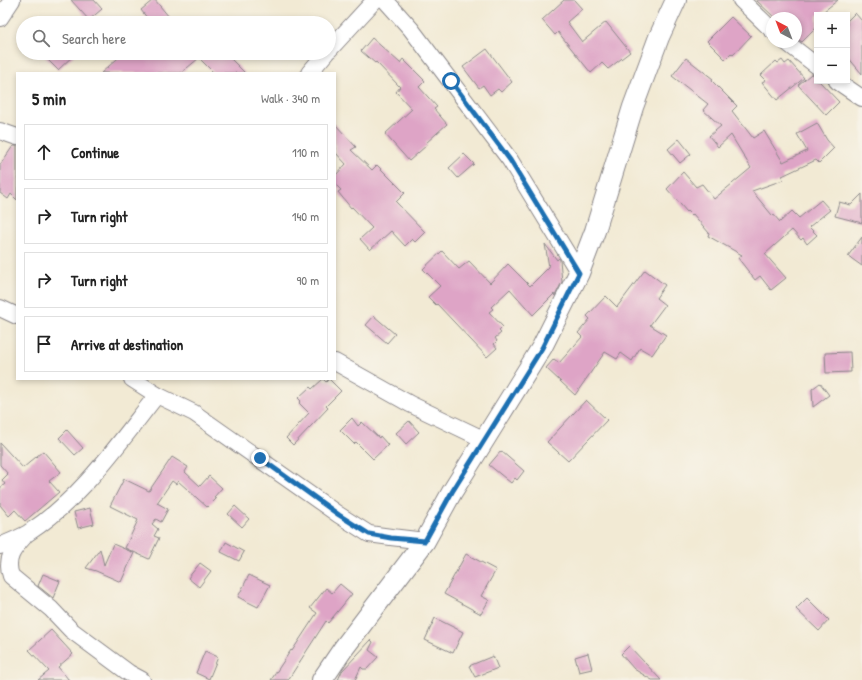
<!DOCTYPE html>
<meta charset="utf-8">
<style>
:root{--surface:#fff;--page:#f2f2f2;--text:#222;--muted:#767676;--line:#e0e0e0}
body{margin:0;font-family:"Patrick Hand",sans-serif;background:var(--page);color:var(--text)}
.controls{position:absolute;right:12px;top:12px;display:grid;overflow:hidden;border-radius:0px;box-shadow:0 2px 6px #0003}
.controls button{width:36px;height:36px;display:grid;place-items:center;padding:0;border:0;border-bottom:1px solid var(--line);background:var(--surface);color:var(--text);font:20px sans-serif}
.compass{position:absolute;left:766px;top:12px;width:36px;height:36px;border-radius:50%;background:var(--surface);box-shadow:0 2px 6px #0003;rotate:318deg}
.stop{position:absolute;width:12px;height:12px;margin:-9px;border:3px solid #1f6fb2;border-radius:50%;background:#fff}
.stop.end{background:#1f6fb2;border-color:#fff;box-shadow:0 1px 4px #0008}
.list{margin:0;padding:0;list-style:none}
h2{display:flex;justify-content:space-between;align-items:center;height:52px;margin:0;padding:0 16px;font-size:17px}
h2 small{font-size:13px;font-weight:400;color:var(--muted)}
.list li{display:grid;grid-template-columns:26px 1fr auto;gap:12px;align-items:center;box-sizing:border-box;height:56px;margin:0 8px 8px;padding:0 8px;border:1px solid var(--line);border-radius:0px}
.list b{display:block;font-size:15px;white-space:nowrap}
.list em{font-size:13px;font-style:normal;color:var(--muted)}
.icon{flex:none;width:22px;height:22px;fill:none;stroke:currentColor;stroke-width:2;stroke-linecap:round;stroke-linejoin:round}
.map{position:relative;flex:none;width:862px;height:680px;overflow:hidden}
.search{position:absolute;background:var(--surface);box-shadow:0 2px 6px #0003;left:16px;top:16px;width:320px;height:44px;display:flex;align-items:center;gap:10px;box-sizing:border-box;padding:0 14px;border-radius:22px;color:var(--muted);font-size:15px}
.panel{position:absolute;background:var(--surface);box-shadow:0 2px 6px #0003;left:16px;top:72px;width:320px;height:308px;border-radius:0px}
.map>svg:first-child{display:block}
</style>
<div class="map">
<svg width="862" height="680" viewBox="0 0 862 680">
<rect width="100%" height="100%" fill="#f7f3e8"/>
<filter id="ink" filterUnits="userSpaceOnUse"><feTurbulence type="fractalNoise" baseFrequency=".025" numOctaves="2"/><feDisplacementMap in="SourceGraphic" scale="8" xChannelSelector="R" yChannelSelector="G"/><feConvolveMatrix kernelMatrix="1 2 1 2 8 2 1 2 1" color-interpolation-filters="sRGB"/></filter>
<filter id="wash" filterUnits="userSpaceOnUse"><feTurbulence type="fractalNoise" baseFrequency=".012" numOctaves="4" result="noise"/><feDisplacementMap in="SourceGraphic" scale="16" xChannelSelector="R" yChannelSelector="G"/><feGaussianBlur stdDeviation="0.9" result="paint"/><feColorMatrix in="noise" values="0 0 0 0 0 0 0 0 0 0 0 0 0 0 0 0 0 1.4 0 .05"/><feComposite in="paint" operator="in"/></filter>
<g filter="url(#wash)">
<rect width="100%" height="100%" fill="#f2ead4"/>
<g id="blocks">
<g fill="#dea4c6">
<polygon points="71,0 94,0 102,9 89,20"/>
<polygon points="153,0 155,0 174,23 151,23 141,10"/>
<polygon points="564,0 574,0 582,9 567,22 582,42 606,22 630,52 608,69 602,63 591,73 558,32 555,35 542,20"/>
<polygon points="756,0 838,0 819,15 817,15 817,27 802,42 796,38 796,18 775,18"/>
<polygon points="855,13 862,21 862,74 847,56 847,21"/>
<polygon points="731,17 751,36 733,55 731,53 725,59 707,41"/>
<polygon points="372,38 400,63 403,59 425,81 419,87 437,107 434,109 447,124 426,143 427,145 409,161 385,134 412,109 396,92 400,87 376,62 375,63 361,51"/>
<polygon points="487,49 512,82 501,92 498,89 490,95 483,85 479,88 463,67"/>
<polygon points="41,53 76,53 58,70"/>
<polygon points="124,53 225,53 245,73 214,73 199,58 181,73 101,73"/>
<polygon points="686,58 713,79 712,81 737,106 732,111 753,138 764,131 783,162 807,151 797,134 817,123 827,140 834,148 819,163 816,160 782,176 783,180 752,191 772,215 773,214 780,222 792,211 799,218 821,200 830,210 809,227 817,235 807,244 803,238 801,240 792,230 765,254 786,278 771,290 760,276 755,280 738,258 742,255 708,236 709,233 693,214 692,215 688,211 687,212 667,189 683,172 696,187 702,184 714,199 751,168 731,135 718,147 709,136 721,126 703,110 708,104 672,76"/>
<polygon points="782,60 785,64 789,61 804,78 777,100 762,82 766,80 761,75 776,61 778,63"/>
<polygon points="811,74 817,75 817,81 819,81 839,102 826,115 798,85"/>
<polygon points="335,124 356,147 351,150 372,170 377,165 405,193 396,202 425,232 415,242 412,239 405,246 391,231 370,250 360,239 372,228 352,207 351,208 338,192 341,190 335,184 335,176 346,164 335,152"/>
<polygon points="679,139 691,154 680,163 668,149"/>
<polygon points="13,146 17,146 17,200 11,194 8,199 0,193 0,165"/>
<polygon points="464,154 474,164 458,178 449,168"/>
<polygon points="862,194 862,223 835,216 839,202 851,205"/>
<polygon points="862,237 862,266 848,256"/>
<polygon points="545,244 557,260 559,258 560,260 562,282 555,296 554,294 533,315 510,289 491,307 493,309 489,312 503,327 499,331 501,333 495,338 497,341 494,344 497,348 487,357 437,304 436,305 428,297 440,286 423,269 442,251 459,269 469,261 490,283 508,264 530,286 549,267"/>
<polygon points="645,270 665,285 656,298 665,305 650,325 666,335 652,355 640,348 632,361 621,353 617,359 605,352 575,395 546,368 554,359 559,363 582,337 578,333 590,319 587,316 606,296 617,307"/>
<polygon points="374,316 395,334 387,343 366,325"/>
<polygon points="850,352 851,372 826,373 825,353"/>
<polygon points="323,379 326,382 329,379 341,391 326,406 328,408 293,445 286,438 309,413 299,403 301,401 298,398 310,387 312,389"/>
<polygon points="820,383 829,395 813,407 812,389"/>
<polygon points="586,400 607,420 568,461 547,442"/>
<polygon points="352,418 358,426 362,422 379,438 380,436 388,445 373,459 356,442 354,444 340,430"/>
<polygon points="409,421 419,432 406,444 396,433"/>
<polygon points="67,430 83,448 75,455 59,438"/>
<polygon points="0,443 23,468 43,451 61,472 49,481 59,492 25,521 15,510 9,516 0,505 0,488 5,484 2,480 8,474 0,465"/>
<polygon points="501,451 524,471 517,480 515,478 511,483 489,465"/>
<polygon points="172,457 188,467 185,472 200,486 209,476 222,488 214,497 216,498 207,507 178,481 176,484 172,481 157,503 168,509 161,522 156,519 152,524 158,529 154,536 159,538 149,559 125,548 138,520 110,506 124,479 149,491"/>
<polygon points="235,506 249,519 242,527 228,514"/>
<polygon points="90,508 94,524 78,528 74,512"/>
<polygon points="226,542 244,552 239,561 221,552"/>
<polygon points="113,544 134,553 121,582 96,571 86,568 100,549 104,565"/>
<polygon points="466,554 496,570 481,596 489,600 481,614 444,594"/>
<polygon points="200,563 211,571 199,587 188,578"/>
<polygon points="43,574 60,581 53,598 38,586"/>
<polygon points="249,575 270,585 258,607 238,597"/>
<polygon points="340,584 352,594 328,623 326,621 288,680 271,680 291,650 292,651 317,613 310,608 326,588 332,593"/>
<polygon points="807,598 829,620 819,631 796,609"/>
<polygon points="435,618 463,632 453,653 425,640"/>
<polygon points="51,630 73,654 58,667 69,680 38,680 49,671 29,650"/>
<polygon points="371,640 373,642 369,650 378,657 367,669 363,669 361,667 355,680 338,680 342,671"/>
<polygon points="629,646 661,680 652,680 634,669 621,654"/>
<polygon points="205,651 218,657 209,679 196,673"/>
<polygon points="588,653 592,669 579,672 575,657"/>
<polygon points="493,656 498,668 475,677 469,666"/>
</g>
</g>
</g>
<g filter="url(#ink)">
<use href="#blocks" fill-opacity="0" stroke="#8a8688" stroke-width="1"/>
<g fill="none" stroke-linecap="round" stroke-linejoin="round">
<g stroke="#8a8688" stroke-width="18">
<g id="minor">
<polyline points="385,0 411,29 510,160 579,273"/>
<polyline points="741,0 772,30"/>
<polyline points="0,18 12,0"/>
<polyline points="786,42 817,66"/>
<polyline points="329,50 375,0"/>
<polyline points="309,73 326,53"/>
<polyline points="837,81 862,98"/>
<polyline points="0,131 17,137"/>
<polyline points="0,308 17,316"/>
<polyline points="335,362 410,404 485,440"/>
<polyline points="132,379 157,395 194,413 339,515 369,534 391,537 425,541"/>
<path d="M24,537C13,549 5,559 11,576L51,609L71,630L129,673L142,680"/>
<path d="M0,546C9,542 19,538 28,533C82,498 118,444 157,395"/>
</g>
</g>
<g stroke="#8a8688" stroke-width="22">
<polyline id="tertiary" points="322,680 343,649 425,541 452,492 542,347 579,273 595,231 633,107 659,37 676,0"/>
</g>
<use href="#minor" stroke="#fff" stroke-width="16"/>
<use href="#tertiary" stroke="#fff" stroke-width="20"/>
</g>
</g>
<g fill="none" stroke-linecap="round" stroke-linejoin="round" filter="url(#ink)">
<polyline stroke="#1f6fb2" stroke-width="5" points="260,458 339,515 369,534 391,538 425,541 452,492 542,348 579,273 510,160 451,81"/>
</g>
</svg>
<div class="controls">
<button>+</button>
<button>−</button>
</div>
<svg class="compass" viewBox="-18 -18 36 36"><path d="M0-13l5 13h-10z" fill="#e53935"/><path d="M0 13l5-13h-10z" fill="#767676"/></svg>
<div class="stop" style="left:451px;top:81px"></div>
<div class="stop end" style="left:260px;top:458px"></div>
<div class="search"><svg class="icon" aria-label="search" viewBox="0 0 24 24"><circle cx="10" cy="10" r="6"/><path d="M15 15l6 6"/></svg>Search here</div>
<section class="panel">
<h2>5 min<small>Walk · 340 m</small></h2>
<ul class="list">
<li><svg class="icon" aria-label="ahead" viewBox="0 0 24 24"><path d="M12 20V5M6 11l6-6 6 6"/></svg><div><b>Continue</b></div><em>110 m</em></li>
<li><svg class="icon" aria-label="right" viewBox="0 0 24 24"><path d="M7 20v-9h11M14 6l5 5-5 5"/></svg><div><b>Turn right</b></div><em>140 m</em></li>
<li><svg class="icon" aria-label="right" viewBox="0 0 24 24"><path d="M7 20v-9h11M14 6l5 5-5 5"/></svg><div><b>Turn right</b></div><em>90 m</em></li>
<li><svg class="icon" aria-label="arrive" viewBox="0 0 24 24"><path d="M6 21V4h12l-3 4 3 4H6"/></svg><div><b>Arrive at destination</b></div></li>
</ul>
</section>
</div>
